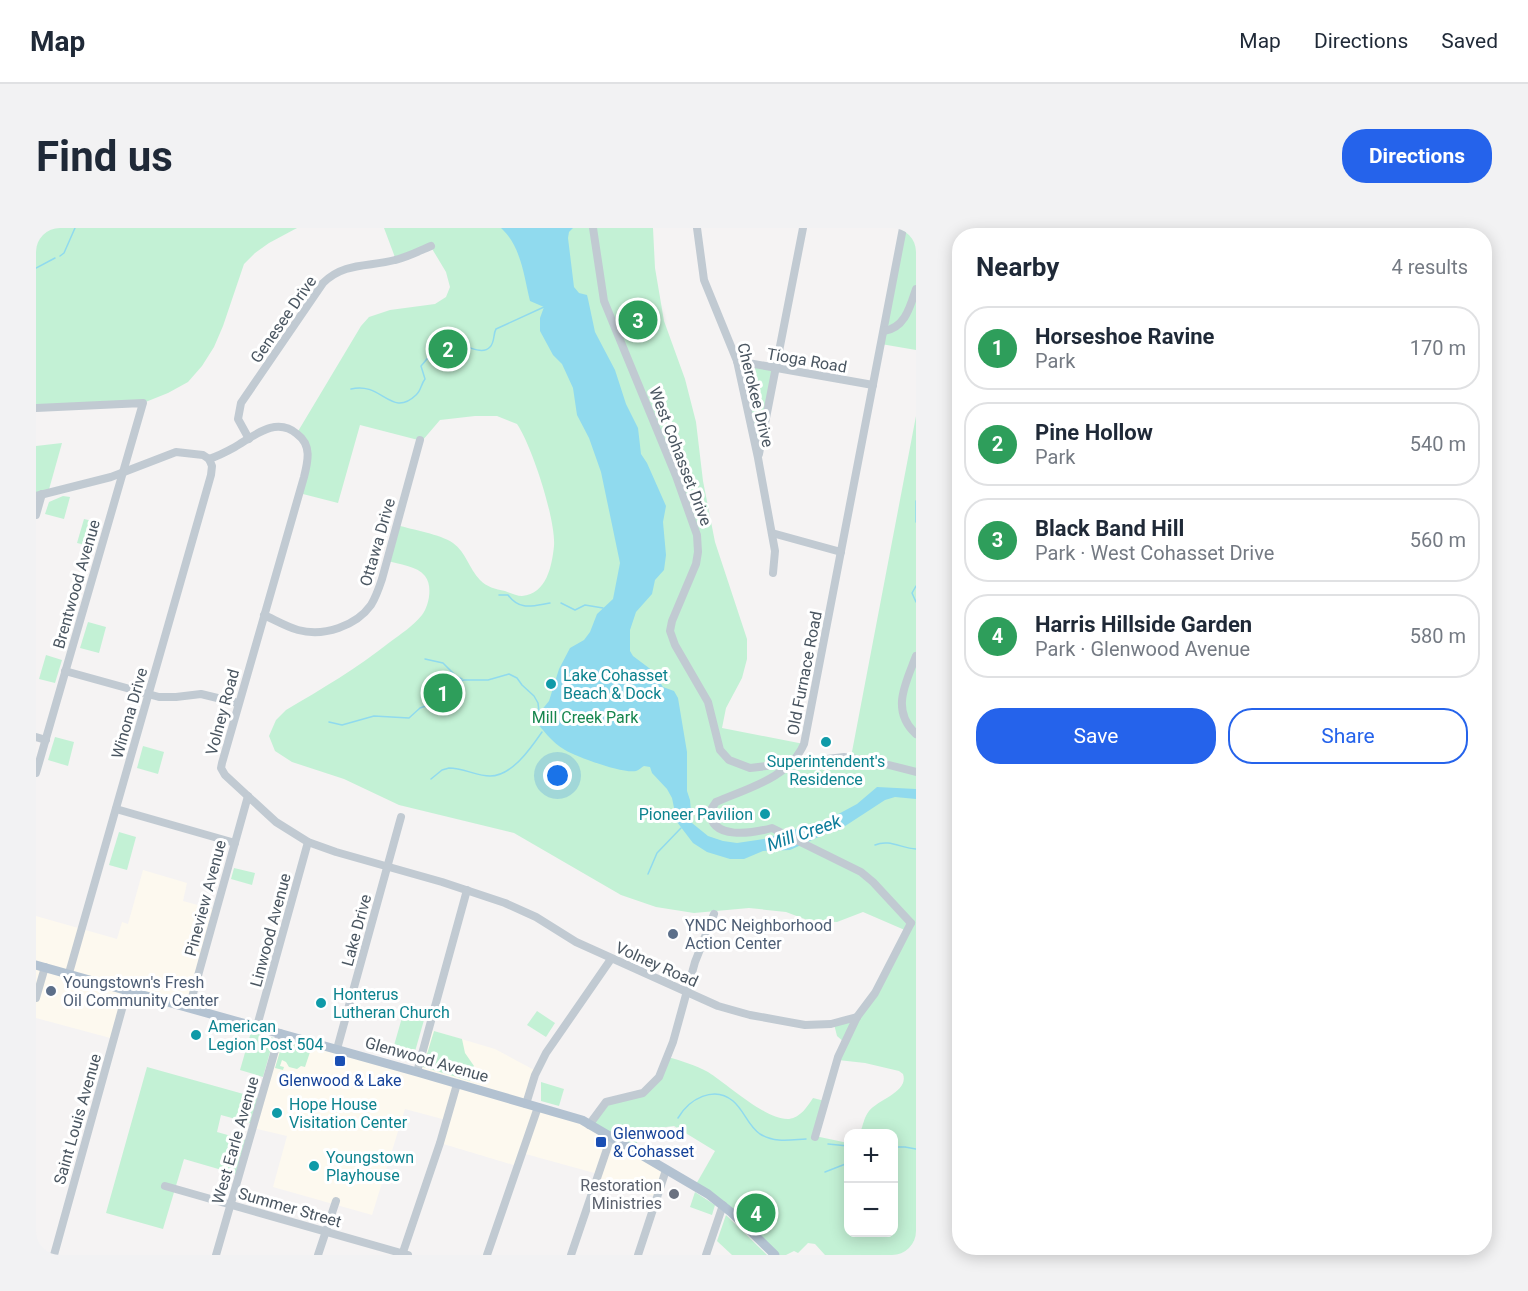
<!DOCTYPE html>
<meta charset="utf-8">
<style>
:root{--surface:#fff;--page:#f2f2f3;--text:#1f2937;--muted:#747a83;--line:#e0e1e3;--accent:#2563eb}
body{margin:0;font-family:Roboto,sans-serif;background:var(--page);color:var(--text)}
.controls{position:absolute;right:18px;bottom:18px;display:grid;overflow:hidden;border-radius:12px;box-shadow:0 3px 15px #0003}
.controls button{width:54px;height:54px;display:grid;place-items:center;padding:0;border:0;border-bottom:2px solid var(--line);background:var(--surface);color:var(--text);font:30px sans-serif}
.you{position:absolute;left:522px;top:548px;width:21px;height:21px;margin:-15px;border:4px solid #fff;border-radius:50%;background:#1a73e8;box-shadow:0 0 0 9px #1a73e833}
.badge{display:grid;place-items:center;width:39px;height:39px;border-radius:50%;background:var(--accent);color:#fff;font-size:20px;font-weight:700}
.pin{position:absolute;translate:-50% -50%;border:3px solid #fff;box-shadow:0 2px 6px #0006}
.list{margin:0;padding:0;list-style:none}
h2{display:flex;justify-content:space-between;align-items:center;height:78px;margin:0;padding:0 24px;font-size:26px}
h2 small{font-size:20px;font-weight:400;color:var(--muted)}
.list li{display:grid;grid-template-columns:39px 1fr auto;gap:18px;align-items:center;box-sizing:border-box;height:84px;margin:0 12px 12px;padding:0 12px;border:2px solid var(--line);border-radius:24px}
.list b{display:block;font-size:22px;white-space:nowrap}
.list p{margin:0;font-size:20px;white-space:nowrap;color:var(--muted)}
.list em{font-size:20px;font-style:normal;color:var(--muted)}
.actions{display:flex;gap:12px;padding:18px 24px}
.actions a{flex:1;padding:14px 0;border:2px solid var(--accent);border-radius:24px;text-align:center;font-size:21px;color:var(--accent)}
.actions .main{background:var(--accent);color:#fff}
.map{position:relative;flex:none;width:880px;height:1027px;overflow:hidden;border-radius:24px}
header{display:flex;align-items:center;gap:36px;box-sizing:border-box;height:84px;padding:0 30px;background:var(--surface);border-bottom:2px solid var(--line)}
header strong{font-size:28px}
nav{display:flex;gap:33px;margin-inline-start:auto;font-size:21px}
.intro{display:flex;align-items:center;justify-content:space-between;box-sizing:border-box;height:144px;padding:0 36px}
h1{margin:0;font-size:42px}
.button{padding:15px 27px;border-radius:24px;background:var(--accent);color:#fff;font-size:21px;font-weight:700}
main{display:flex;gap:36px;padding:0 36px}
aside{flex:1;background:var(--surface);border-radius:24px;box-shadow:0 3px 15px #0003}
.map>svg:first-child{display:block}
</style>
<header>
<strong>Map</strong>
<nav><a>Map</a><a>Directions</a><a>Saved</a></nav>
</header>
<div class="intro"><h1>Find us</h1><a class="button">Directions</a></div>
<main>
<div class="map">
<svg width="880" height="1027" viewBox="0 0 880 1027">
<rect width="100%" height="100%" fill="#f5f3f3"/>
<g fill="#fdf9ef">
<polygon points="107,642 151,655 147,673 180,682 153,780 91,763 78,811 0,790 0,688 81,711 86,694 92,696"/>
<polygon points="395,802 459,821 500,843 491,876 537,889 630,942 621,969 561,951 562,946 486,925 481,938 404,915 410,892 369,881 336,987 237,959 251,908 217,900 244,805 380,843"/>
</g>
<g fill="#c3f1d5">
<polygon points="0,0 261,0 233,15 219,25 208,36 187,98 178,119 166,138 152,154 132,165 107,175 0,180"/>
<path d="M348,0H617L619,40L628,93L649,151L660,194L667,253L679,314L711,411V431L706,450L690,480L686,500L768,516L757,533L815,529L880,188V1027H789L779,1016L772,1015L762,1025L758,1023L750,1027H739L659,958L679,923L638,898L608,902L597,922L553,897L566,877L612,862L632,829C646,833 659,837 672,844C691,856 731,893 753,891C765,889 771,879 777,870L789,873L779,908L812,915V1004H858V906L824,905C827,898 828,889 833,883C843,871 873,864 867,846L863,843L829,835L802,832L809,815L801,808L798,796L821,789L871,703L827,684L801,694L774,693L750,684L713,680L658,685L620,679L585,667L478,605L363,577L308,551L256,534L239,523L233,508L240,492L250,482C286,461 321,440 354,414C365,406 377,398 386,387C393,378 397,358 389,348C381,338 363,336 351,333L361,297C377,302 404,306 417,315C430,324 433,341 444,352C451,359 459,361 469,363C474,365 481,368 486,368C511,366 516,337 518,318C520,292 496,218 481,196L461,188H439L404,192L386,213L324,197L302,275L263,265L272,228L261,205L325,98L333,89L354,82L399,76L410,69L414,59L410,44L395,19L360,32Z"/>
<polygon points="867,0 880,0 880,122 845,116"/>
<polygon points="701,133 740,140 722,230"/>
<polygon points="26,215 12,265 0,268 0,218"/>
<polygon points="27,268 34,269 28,291 9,286 13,274"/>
<polygon points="48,291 65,295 58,319 41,315"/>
<polygon points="52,394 70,399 63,425 44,420"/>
<polygon points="10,427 26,432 19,455 3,451"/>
<polygon points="19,509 38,514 32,538 12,532"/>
<polygon points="107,518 128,524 122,546 101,540"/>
<polygon points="83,604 100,609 91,642 73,637"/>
<polygon points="198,640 219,645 216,657 195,651"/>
<polygon points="501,783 519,795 510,809 491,797"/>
<polygon points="367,786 388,792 376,834 355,828"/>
<polygon points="398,803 426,811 429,825 438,838 434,853 387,839"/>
<polygon points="215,804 238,810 227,849 204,842"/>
<polygon points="247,813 275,821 269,839 265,838 261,841 253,839 250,834 246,832 244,838 248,839 247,842 239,840"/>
<polygon points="111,839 225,871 218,896 185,887 181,904 213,913 203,947 148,931 127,1001 70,985"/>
<polygon points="505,854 528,861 523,878 505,873"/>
<polygon points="659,964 679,977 676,987 654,979"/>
<polygon points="690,987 731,1027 696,1027 681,1013"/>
</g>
<path fill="#90daee" d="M465,0H537L533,4L532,10L538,59L543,65L551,67L552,71L559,104L579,142L590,176L602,200L605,226L611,235L630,278L627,294L630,327L628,342L619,352L616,366L600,384L594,402V423L597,428L617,443L627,459L638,463L642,470L651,524V563L654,572L656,595L672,608L687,613L701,615L728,611L795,590L821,576L841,559L880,561V571L859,569L849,572L803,602L789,606L754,622L727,623L708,631H694L671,624L657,615L641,594L636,570L631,561L616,545L614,539L608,538C606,539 603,542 600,543C587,546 541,529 529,522C515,514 507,501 496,490V487L504,484L513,473L523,441L534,420L548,412L554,404L561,386L577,371L584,335L565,244L553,210L541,187L537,160L526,136L517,127L504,103V90L508,79L494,73C488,48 485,18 465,0Z"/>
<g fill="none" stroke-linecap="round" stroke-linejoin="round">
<g stroke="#90daee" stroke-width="1.5">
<polyline points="24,28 28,25 39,0"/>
<polyline points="0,40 19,30"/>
<path d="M315,161C346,153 355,191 380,167C385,163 385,156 389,151L385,138C389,134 400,119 404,116C419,107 443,131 454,119C459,114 457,106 460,101L508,79"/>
<polyline points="880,273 880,294"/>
<polyline points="880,358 876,365 880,374"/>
<path d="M463,367H472C484,383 496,378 514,375"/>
<polyline points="525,375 539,382 549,377 567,380"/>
<polyline points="389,431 407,435 420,448 426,451"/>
<polyline points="293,494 306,497 338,488 373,490 384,480 398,475 409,461 418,455 428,452 452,452 473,446 481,450 486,457 498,468 502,475 503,484"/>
<path d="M395,551L406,542L413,540C427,540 441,548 454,548C476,548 495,520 506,504"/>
<path d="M839,617C853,611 865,620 880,621"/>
<polyline points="612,646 621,625 645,600"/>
<path d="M642,890C653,871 678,857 697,873C708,882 712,898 724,906C739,915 753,912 770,911"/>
<polyline points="792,916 812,918"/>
<polyline points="858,919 869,919 880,921"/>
<polyline points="789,944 812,935"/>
</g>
<g stroke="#c1cad2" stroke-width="8">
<polyline points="557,0 568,73 640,248 661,307 662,324 660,336 636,393 634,403 639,417 672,474 684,522 693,532 714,540 808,529 845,535 880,544"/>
<polyline points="661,0 668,52 701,133 722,230 739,323 737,345"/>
<path d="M867,0L768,516C753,550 712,560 680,574L674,583C675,613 717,605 736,600L825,644L837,654L875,695"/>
<path d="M848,103C869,100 874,79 880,61"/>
<polyline points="701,133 837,157"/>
<polyline points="0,180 107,175 0,545"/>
<path d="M213,211L202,191L205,175L287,55C308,34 333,39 359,32C372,29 383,23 395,18"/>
<polyline points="723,226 767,0"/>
<path d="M173,231C182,228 190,224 199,219C218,208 240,188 261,206C276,217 272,233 268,249L186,535L185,540L189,547L240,594L272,614L300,624L406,654L469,675L500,689L540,714L682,778L714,787L769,797L795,796L821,789"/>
<polyline points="0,268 75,249 140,224 167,227 173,231"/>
<polyline points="0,287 6,266"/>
<polyline points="736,305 805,324"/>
<path d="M228,387C239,392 251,399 262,402C288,409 320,398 335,377C340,369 343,360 346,351L384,212"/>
<path d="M880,428C870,455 854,482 880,506"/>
<polyline points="29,443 123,469 140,469 165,466 202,475"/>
<polyline points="0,509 10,512"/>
<polyline points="80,581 199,615"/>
<polyline points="33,745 175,247 176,238 173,231"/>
<polyline points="0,770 9,739"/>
<polyline points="153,780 212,568"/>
<polyline points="221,798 272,614"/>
<polyline points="301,821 365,589"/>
<polyline points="381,844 431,662"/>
<polyline points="490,876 499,847 510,825 575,731"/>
<polyline points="553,897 570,874 607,865 623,849 637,814 659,734 678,686"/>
<polyline points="779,909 802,829 821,789 839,765 875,695"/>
<polyline points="129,958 372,1027"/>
<polyline points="18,1027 91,763"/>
<polyline points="180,1027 244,805"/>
<polyline points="282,1027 300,973"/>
<polyline points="366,1027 404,915 421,856"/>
<polyline points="451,1027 502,879"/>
<polyline points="535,1027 575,909"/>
<polyline points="602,1027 630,942"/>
<polyline points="670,1027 687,977"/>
</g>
<polyline stroke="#b3c2d1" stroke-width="9" points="0,737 381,844 546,892 672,966 696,985 739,1027"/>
</g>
<g fill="#0f9aa8" stroke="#fff" stroke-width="2">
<circle cx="515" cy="456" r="6"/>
<circle cx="790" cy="514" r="6"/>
<circle cx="729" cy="586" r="6"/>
<circle cx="285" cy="775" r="6"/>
<circle cx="160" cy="807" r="6"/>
<circle cx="241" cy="885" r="6"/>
<circle cx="278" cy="938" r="6"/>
</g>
<g fill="#5c6f8a" stroke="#fff" stroke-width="2">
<circle cx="637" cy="706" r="6"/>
<circle cx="15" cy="763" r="6"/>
</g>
<g fill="#1a4fb4" stroke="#fff" stroke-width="2">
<rect x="298" y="827" width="12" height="12" rx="3"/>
<rect x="559" y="908" width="12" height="12" rx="3"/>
</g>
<circle fill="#6b7280" stroke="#fff" stroke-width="2" cx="638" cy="966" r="6"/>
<g text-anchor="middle" stroke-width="6" stroke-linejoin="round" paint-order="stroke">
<g font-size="16" fill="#4a5661" stroke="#fff">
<text transform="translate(247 91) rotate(-55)" y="6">Genesee Drive</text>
<text transform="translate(771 132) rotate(10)" y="6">Tioga Road</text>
<text transform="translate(720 167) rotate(76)" y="6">Cherokee Drive</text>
<text transform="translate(645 228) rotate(69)" y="6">West Cohasset Drive</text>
<text transform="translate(341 314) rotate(-74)" y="6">Ottawa Drive</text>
<text transform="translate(40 356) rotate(-74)" y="6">Brentwood Avenue</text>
<text transform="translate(768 445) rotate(-79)" y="6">Old Furnace Road</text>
<text transform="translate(186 484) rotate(-75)" y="6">Volney Road</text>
<text transform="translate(93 485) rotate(-74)" y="6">Winona Drive</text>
<text transform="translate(169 670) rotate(-75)" y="6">Pineview Avenue</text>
<text transform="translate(234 702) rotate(-75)" y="6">Linwood Avenue</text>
<text transform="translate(320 702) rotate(-75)" y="6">Lake Drive</text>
<text transform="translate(621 736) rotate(24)" y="6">Volney Road</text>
<text transform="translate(391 831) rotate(16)" y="6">Glenwood Avenue</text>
<text transform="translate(41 891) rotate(-74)" y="6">Saint Louis Avenue</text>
<text transform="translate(199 912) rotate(-74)" y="6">West Earle Avenue</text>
<text transform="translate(254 979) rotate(16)" y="6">Summer Street</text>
</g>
<g font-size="16" fill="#0d838f" stroke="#fff" text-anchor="start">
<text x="527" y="453">Lake Cohasset<tspan x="527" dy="18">Beach &amp; Dock</tspan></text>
<text x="790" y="539" text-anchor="middle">Superintendent's<tspan x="790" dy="18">Residence</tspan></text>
<text x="717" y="592" text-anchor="end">Pioneer Pavilion</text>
<text x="297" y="772">Honterus<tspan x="297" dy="18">Lutheran Church</tspan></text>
<text x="172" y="804">American<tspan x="172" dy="18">Legion Post 504</tspan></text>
<text x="253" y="882">Hope House<tspan x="253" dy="18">Visitation Center</tspan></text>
<text x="290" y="935">Youngstown<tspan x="290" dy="18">Playhouse</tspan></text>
</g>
<g font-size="16" fill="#17864f" stroke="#fff">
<text x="549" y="495">Mill Creek Park</text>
</g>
<g font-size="16" fill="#4e5e75" stroke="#fff" text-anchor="start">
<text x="649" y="703">YNDC Neighborhood<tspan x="649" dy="18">Action Center</tspan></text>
<text x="27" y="760">Youngstown's Fresh<tspan x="27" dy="18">Oil Community Center</tspan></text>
</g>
<g font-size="16" fill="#164399" stroke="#fff">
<text x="304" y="858">Glenwood &amp; Lake</text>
<text x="577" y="911" text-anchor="start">Glenwood<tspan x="577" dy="18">&amp; Cohasset</tspan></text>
</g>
<g font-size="16" fill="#5b616d" stroke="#fff" text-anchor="end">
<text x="626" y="963">Restoration<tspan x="626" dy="18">Ministries</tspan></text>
</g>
<g font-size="18" font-style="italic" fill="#0c7c9b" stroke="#fff">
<text transform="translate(768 605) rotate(-19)" y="6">Mill Creek</text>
</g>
</g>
</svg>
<div class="controls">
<button>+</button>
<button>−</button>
</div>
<div class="you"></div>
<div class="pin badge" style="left:407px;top:465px;background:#2e9e5b">1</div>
<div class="pin badge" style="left:412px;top:121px;background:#2e9e5b">2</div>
<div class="pin badge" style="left:602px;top:92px;background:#2e9e5b">3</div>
<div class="pin badge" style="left:720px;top:985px;background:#2e9e5b">4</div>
</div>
<aside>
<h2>Nearby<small>4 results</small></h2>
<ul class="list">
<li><span class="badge" style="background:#2e9e5b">1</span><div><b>Horseshoe Ravine</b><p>Park</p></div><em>170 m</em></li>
<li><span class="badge" style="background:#2e9e5b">2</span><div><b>Pine Hollow</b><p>Park</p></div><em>540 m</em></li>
<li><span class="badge" style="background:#2e9e5b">3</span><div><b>Black Band Hill</b><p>Park · West Cohasset Drive</p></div><em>560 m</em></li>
<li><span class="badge" style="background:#2e9e5b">4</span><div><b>Harris Hillside Garden</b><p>Park · Glenwood Avenue</p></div><em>580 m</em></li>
</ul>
<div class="actions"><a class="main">Save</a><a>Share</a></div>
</aside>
</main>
